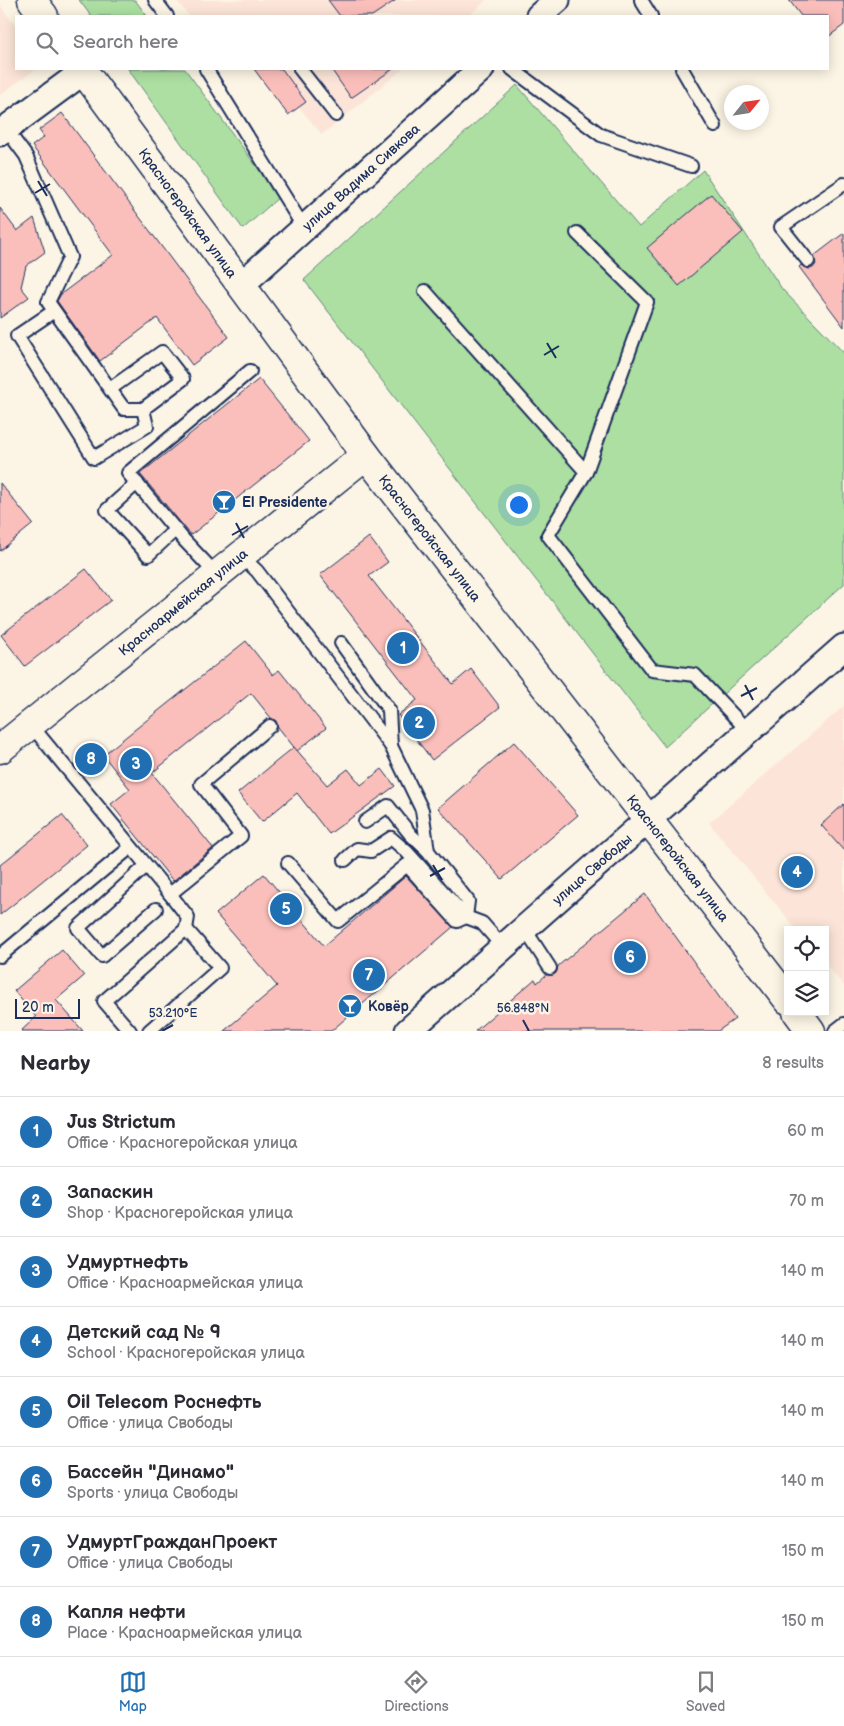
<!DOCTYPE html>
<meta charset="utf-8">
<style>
:root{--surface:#fff;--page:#f7f7f7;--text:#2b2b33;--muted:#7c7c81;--line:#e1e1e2;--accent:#1f6fb2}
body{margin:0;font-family:"Balsamiq Sans",sans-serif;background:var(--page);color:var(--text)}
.controls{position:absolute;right:15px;bottom:15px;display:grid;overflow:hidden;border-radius:0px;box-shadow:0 2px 12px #0003}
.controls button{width:45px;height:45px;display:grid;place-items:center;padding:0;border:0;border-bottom:1px solid var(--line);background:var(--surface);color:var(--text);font:25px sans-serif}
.compass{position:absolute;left:724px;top:85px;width:45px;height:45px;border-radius:50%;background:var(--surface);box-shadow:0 2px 12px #0003;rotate:60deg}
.scale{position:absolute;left:15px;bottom:12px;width:65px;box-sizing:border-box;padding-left:5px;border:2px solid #1b2f5e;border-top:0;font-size:14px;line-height:18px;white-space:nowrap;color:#1b2f5e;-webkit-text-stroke:4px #fcf5e5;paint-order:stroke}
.you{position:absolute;left:518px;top:504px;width:18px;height:18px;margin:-12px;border:4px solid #fff;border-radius:50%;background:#1a73e8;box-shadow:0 0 0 8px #1a73e833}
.badge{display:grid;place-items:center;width:32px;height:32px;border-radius:50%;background:var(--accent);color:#fff;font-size:16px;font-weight:700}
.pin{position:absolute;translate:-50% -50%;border:2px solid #fff;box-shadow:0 1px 5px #0006}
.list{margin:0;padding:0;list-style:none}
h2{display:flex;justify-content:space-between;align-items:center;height:65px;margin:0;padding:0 20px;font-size:21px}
h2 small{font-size:16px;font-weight:400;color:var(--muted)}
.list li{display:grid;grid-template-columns:32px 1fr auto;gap:15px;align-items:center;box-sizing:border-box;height:70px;padding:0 20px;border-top:1px solid var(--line)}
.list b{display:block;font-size:19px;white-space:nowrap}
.list p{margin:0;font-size:16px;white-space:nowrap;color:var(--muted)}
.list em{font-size:16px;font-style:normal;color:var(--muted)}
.icon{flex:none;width:28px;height:28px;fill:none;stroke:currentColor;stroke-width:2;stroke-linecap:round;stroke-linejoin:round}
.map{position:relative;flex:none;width:844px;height:1031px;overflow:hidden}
.search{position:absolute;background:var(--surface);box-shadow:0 2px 12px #0003;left:15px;right:15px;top:15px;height:55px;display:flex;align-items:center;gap:12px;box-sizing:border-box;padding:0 18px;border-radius:0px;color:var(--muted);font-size:19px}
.sheet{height:625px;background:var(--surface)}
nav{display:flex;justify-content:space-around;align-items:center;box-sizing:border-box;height:70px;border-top:1px solid var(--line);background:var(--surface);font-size:14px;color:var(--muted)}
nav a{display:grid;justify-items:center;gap:2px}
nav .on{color:var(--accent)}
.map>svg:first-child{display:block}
</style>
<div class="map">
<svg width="844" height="1031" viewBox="0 0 844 1031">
<rect width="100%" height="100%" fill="#fcf5e5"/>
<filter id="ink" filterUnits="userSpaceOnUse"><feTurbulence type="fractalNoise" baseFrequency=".02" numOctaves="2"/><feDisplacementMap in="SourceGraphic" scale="10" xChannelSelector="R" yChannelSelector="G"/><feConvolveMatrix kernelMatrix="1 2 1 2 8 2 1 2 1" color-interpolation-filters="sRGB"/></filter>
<g filter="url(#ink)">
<g fill="#fce5d8">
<polygon points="176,0 486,0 486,1 468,16 189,16"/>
<polygon points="0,5 16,27 16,69 36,69 0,95"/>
<polygon points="254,69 403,69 322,135 299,107 288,115"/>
<polygon points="844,706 844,986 825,964 825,930 797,930 709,823"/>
</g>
<g fill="#acdfa1" stroke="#648780">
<polygon points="79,0 135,0 147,16 91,16"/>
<polygon points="128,69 185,69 279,197 243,229"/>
<polygon points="517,85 639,227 703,170 782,289 844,353 844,584 665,747 304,280"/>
</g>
<g fill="#fbbfbb" stroke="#1b2f5e">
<polygon points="328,0 396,0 372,16 340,16"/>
<polygon points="789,0 844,0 844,25 828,37 828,16 801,16"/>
<polygon points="254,69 282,69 306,102 288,115"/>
<polygon points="331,69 393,69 351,98"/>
<polygon points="62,113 229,337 192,365 157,318 100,361 57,301 61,294 113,255 32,146 44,137 39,130"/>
<polygon points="711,194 743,232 679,286 647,248"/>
<polygon points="0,208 17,231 34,218 45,252 26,266 21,287 29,297 0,318"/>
<polygon points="844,233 844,327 799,267 801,265 809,269 813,268 816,264 814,256"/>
<polygon points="259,379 309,441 191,535 140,474"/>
<polygon points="0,483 33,524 0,551"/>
<polygon points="369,537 388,562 369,576 453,684 471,669 500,707 432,760 398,715 417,700 320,575"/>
<polygon points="86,569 111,600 25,666 1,635"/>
<polygon points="246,641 273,675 279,670 326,728 297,751 278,727 276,721 271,718 251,693 152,773 213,848 173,881 111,804 130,789 103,755"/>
<polygon points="514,742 578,815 502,879 438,808"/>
<polygon points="294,747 327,785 348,769 361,785 382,769 395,786 329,834 297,793 262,822 238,793"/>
<polygon points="844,804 844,851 821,825"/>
<polygon points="62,815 87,845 0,915 0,865"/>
<polygon points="264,874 324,946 406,876 453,927 331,1031 224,1031 277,986 216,914"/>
<polygon points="645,894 735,1019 718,1031 475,1031 535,979 537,983 546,975 555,974 557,971 558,966"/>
<polygon points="62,950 84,976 56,1000 83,1031 21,1031 36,1017 14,991"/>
</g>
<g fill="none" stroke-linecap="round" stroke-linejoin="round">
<g stroke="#1b2f5e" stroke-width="16">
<g id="service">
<polyline points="155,0 167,16"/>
<polyline points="641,0 651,16"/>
<polyline points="206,69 304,228"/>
<polyline points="300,69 336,115"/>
<polyline points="512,69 601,135 691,166"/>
<polyline points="682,69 715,126"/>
<polyline points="6,129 26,156 70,257 48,302 124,409 143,409 183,379 162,352 110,389"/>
<polyline points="577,233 647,302 586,472"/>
<polyline points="808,261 781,227 844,184"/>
<polyline points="425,291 586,472 548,535 652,670 695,675 748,731"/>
<polyline points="54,311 17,336 94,458 147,426 143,409"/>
<polyline points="137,483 107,510 148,555 176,529"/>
<polyline points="241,556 257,571 391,746 422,810 428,851 468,901 466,917"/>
<polyline points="217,575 184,540 128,473 250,371"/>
<polyline points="341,643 389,710 391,746"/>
<polyline points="31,725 170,894 241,836 201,784 270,726"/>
<polyline points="365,822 388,806 411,835 428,851"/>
<polyline points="345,860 357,849 371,851 391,838 407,852 466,917 482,923 503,947"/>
<polyline points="288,863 338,921 407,865 457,921 466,917"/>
<polyline points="146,866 78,928 102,956 156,909"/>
<polyline points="170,894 188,917 186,929"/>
<polyline points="524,928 550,968"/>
<polyline points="0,956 131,847"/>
<polyline points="130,1031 104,1001 186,929 220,968 149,1031"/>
<polyline points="835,1031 844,1024"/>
</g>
</g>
<g stroke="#1b2f5e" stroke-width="29">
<g id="minor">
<polyline points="539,16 557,0"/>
<polyline points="0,133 84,71"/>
<polyline points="241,285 481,69"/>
<polyline points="408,1031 844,647"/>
</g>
</g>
<g stroke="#1b2f5e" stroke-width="31">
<g id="tertiary">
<polyline points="32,0 44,16"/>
<polyline points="82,69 366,455 788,1000"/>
<polyline points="0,749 366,455"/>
<polyline points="797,1012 811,1031"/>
</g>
</g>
<use href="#service" stroke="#fcf5e5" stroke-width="12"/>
<use href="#minor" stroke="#fcf5e5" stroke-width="25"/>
<use href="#tertiary" stroke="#fcf5e5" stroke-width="28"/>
</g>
</g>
<path fill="none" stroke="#1b2f5e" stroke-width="2" d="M38,181L47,196M35,193L50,184M547,343L556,358M544,355L559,346M236,523L244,538M232,535L248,526M745,685L753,700M741,696L757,688M433,865L442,880M430,876L445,868M523,1020L529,1031M162,1031L173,1025"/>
<defs>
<g id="bar-disc" transform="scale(1.25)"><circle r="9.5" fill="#1f6fb2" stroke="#fcf5e5"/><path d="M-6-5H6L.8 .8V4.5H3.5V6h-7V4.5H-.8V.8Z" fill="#fff"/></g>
</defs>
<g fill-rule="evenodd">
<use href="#bar-disc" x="224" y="502"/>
<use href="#bar-disc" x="350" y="1006"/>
</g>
<g text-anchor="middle" stroke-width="5" stroke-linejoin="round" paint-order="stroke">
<g font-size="14" fill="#1b2f5e" stroke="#fcf5e5">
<text transform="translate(361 177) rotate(-42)" y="5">улица Вадима Сивкова</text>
<text transform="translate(188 213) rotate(54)" y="5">Красногеройская улица</text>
<text transform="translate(430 538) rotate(52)" y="5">Красногеройская улица</text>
<text transform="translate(183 602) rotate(-39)" y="5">Красноармейская улица</text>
<text transform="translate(678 858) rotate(52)" y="5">Красногеройская улица</text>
<text transform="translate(592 869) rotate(-41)" y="5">улица Свободы</text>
</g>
<g font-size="14" font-weight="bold" fill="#1b2f5e" stroke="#fcf5e5" text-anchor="start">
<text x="242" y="507">El Presidente</text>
<text x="368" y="1011">Ковёр</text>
</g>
</g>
<g font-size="12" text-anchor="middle" fill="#1b2f5e" stroke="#fcf5e5" stroke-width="5" stroke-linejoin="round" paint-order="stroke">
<text x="523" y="1012">56.848°N</text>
<text x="173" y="1017">53.210°E</text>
</g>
</svg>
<div class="controls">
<button><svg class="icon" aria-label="locate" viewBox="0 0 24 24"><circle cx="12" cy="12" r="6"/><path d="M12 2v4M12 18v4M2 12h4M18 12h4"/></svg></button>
<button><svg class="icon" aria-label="layers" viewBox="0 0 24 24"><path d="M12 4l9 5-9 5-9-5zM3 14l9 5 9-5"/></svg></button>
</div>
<svg class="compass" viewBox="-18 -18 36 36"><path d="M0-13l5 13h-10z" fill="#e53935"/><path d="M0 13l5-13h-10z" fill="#7c7c81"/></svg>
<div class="scale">20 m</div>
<div class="you"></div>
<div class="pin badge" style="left:403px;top:648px">1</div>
<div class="pin badge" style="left:419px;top:723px">2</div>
<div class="pin badge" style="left:136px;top:764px">3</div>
<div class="pin badge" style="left:797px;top:872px">4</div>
<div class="pin badge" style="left:286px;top:909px">5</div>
<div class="pin badge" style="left:630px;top:957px">6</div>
<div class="pin badge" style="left:369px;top:975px">7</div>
<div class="pin badge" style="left:91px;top:759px">8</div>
<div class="search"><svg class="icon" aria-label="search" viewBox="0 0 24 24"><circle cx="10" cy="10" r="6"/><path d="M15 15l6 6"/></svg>Search here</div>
</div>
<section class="sheet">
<h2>Nearby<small>8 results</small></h2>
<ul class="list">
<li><span class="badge">1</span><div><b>Jus Strictum</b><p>Office · Красногеройская улица</p></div><em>60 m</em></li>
<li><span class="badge">2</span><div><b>Запаскин</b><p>Shop · Красногеройская улица</p></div><em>70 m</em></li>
<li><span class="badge">3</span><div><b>Удмуртнефть</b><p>Office · Красноармейская улица</p></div><em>140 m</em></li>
<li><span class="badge">4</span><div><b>Детский сад № 9</b><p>School · Красногеройская улица</p></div><em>140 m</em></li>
<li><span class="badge">5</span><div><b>Oil Telecom Роснефть</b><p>Office · улица Свободы</p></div><em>140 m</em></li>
<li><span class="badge">6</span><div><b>Бассейн &quot;Динамо&quot;</b><p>Sports · улица Свободы</p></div><em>140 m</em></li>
<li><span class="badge">7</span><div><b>УдмуртГражданПроект</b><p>Office · улица Свободы</p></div><em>150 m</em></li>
<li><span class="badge">8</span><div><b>Капля нефти</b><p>Place · Красноармейская улица</p></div><em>150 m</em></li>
</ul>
</section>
<nav>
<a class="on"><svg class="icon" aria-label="map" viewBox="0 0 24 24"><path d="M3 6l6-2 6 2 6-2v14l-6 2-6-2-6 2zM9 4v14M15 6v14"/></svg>Map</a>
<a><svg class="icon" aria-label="directions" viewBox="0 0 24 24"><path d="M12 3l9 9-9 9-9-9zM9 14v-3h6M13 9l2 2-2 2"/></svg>Directions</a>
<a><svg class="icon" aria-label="saved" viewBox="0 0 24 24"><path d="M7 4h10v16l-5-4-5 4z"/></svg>Saved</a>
</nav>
